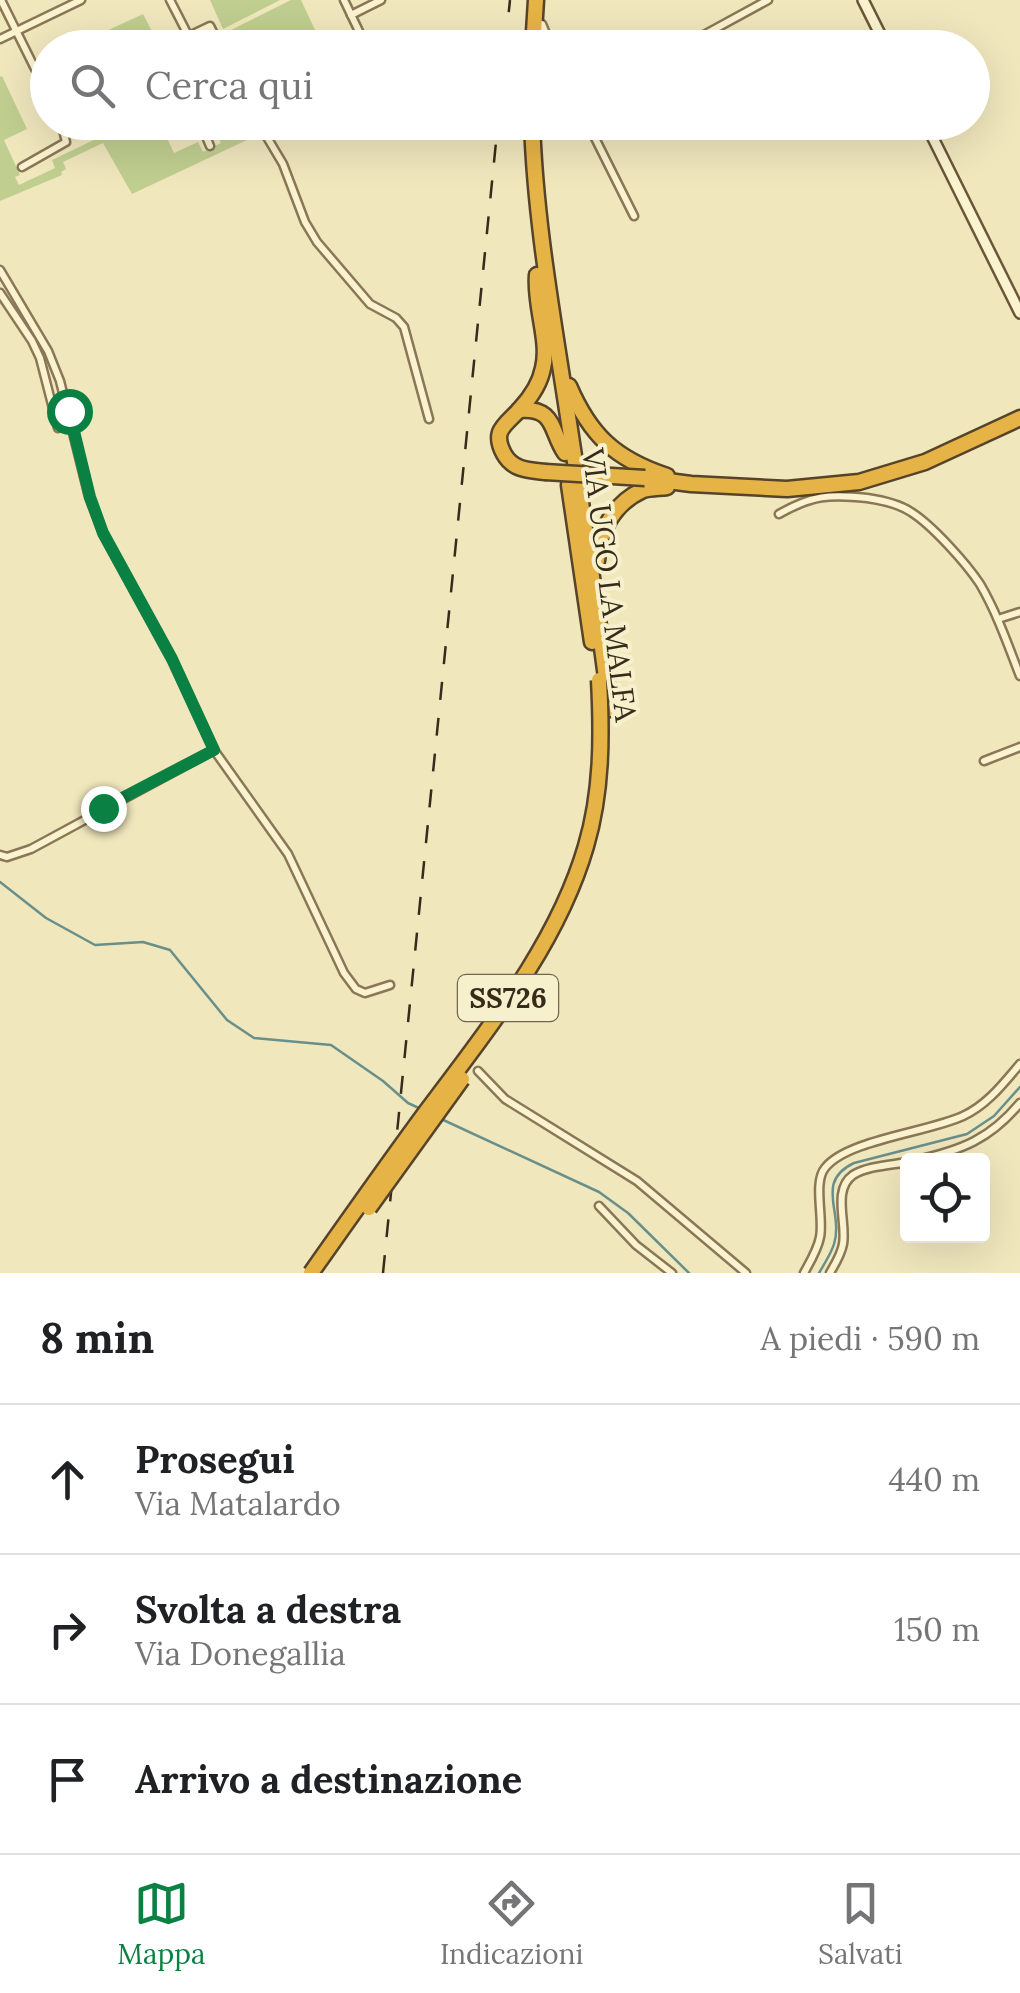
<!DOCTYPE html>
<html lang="it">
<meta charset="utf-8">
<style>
:root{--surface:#fff;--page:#f2f2f2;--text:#202124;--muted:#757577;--line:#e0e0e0;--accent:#0b8043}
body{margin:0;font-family:Lora,serif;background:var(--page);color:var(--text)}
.controls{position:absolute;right:30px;bottom:30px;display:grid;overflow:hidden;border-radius:10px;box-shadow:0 10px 40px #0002}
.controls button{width:90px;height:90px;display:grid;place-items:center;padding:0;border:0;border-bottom:2px solid var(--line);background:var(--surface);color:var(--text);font:50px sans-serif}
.stop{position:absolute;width:30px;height:30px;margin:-22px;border:8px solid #0b8043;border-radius:50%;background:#fff}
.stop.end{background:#0b8043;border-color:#fff;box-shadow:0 2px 10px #0008}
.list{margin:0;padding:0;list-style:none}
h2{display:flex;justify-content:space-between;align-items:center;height:130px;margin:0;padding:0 40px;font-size:42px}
h2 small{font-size:32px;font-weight:400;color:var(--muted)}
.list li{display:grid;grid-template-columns:65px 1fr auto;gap:30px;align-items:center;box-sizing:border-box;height:150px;padding:0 40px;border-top:2px solid var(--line)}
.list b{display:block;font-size:38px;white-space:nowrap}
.list p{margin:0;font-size:32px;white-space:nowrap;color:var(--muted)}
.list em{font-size:32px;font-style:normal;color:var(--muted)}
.icon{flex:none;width:55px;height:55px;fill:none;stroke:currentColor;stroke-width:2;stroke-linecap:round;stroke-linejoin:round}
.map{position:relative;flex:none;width:1020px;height:1273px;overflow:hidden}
.search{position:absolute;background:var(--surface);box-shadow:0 10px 40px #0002;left:30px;right:30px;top:30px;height:110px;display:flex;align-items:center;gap:25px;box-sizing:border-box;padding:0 35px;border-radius:55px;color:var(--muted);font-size:38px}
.sheet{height:580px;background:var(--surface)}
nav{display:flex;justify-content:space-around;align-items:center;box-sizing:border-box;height:140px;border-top:2px solid var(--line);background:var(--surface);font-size:28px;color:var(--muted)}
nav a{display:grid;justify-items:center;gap:5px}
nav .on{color:var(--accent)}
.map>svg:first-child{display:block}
</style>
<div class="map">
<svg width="1020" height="1273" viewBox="0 0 1020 1273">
<rect width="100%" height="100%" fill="#f0e7bd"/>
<g fill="#c0ce90">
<polygon points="210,0 280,0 223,29"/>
<polygon points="291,0 301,0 323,47 230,47 223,34"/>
<polygon points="143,14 160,47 72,47"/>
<polygon points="2,76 27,129 4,140 20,175 15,177 19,185 55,168 52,160 100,137 94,123 160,123 174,153 198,142 203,152 221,143 217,133 239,123 248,123 250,127 261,123 269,123 263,126 264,132 132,194 103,143 63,162 66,169 61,172 62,175 0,201 0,77"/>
</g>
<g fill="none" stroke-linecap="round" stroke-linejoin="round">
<g stroke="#688f8a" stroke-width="2.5">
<polyline points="0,882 46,918 95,945 143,942 170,950 227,1020 254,1038 331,1045 383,1081 408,1103 423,1110"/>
<polyline points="439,1118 599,1192 628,1213 689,1273"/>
<path d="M819,1273C824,1264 831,1254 834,1244C844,1212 814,1182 854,1163L967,1134L994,1116L1020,1087"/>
</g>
<g stroke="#897755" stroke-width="11">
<g id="street">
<polyline points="1,0 48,95"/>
<polyline points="170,0 189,37"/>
<polyline points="344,0 367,48"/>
<polyline points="351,15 381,0"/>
<polyline points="542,24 552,48"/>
<polyline points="0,39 81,0"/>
<polyline points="166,47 210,26 221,48"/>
<polyline points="680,48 768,0"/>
<polyline points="200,122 210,146"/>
<polyline points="258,122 283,164 305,222 317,242 370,304 396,318 404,327 429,419"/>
<polyline points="587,122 634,216"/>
<polyline points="22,167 66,142 61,122"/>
<polyline points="0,270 48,351 60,381 89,497 103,533 172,659 214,750 288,854 344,973 356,989 365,993 390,985"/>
<polyline points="0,293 32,341 40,358 58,428"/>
<path d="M779,514C812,495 830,494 867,498C881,500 899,504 911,512C932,525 966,563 980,584C997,613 1008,645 1020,676"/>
<polyline points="998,619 1020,612"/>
<polyline points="984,761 1020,747"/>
<polyline points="0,855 7,857 31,849 214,750"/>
<polyline points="478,1071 505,1099 637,1181 746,1273"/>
<path d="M917,1160C962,1150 990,1139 1020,1103"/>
<polyline points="599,1206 636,1245 672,1273"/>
<path d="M804,1273C810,1262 818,1249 820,1237C824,1219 813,1182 825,1168C846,1140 929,1132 963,1116C987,1105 1003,1084 1020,1064"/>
<path d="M830,1273C835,1264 841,1255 843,1244C847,1223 832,1190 853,1175C867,1166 891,1165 908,1162"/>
</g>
</g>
<g stroke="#6a5738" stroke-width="14">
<g id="secondary">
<polyline points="863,0 887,48"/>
<polyline points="925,122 1020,313"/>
</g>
</g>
<g stroke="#56442a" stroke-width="19">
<g id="highway">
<polyline points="533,48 536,0"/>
<path d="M532,122C535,215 551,306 565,397C581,501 597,604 610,709"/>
<path d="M537,275C534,305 550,341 543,368C540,384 531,397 520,409C506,425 491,430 504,454C513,470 528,470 545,472"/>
<path d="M569,386C590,435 615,459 667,476"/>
<path d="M519,410C556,407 550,431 565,453"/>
<polyline points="645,478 691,484 787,489 859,482 925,462 1020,418"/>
<polyline points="569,485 592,642"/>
<path d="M597,561C599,531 614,503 643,490C650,488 660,488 667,487"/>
</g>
</g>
<use href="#street" stroke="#fbf3d0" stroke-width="6"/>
<use href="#secondary" stroke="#fbf3d0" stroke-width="9"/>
<use href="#highway" stroke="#e6b347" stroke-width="14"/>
<g stroke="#372c1b" stroke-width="2.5" stroke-dasharray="18 18" stroke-linecap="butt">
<polyline points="505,48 510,0"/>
<polyline points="383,1273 498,122"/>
</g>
<g stroke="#56442a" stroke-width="19" stroke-linecap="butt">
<g id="highway-bridge">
<polyline points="545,472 645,478"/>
<polyline points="369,1208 462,1079"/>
<path d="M311,1273C349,1219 387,1165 426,1112C487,1030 557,946 586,846C602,792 602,736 599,680"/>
</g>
</g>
<use href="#highway-bridge" stroke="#e6b347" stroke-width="14"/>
</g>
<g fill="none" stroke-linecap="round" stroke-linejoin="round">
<polyline stroke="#0b8043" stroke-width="12" points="69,411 90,497 103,533 172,659 214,750 103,808"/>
</g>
<g text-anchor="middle" stroke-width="8" stroke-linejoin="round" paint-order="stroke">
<rect fill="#f7f0cc" stroke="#716750" stroke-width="2.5" x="458" y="975" width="100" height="46" rx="8"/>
<g font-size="28" font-weight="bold" fill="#372c1b">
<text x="508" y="1008">SS726</text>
</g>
<g font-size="30" fill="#372c1b" stroke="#f7f0cc">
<text transform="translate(609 585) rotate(83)" y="10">VIA UGO LA MALFA</text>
</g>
</g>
</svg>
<div class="controls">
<button><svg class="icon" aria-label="locate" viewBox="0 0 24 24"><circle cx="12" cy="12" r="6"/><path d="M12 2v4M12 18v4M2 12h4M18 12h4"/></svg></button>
</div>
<div class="stop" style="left:69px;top:411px"></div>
<div class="stop end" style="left:103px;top:808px"></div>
<div class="search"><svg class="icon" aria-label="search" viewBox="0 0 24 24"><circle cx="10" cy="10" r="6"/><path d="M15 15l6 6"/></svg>Cerca qui</div>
</div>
<section class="sheet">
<h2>8 min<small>A piedi · 590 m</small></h2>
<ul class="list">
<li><svg class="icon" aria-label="ahead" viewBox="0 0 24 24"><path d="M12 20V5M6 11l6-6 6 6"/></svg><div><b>Prosegui</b><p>Via Matalardo</p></div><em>440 m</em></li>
<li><svg class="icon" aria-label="right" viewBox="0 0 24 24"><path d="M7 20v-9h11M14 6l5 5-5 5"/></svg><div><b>Svolta a destra</b><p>Via Donegallia</p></div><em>150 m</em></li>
<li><svg class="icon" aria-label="arrive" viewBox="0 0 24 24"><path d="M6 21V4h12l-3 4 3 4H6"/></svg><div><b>Arrivo a destinazione</b></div></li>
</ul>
</section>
<nav>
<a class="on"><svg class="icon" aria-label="map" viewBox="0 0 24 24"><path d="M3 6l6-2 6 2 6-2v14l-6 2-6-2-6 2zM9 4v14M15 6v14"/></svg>Mappa</a>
<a><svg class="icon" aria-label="directions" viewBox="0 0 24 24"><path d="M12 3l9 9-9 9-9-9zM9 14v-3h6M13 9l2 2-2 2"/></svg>Indicazioni</a>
<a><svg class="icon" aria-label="saved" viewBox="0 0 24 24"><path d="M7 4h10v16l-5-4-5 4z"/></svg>Salvati</a>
</nav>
